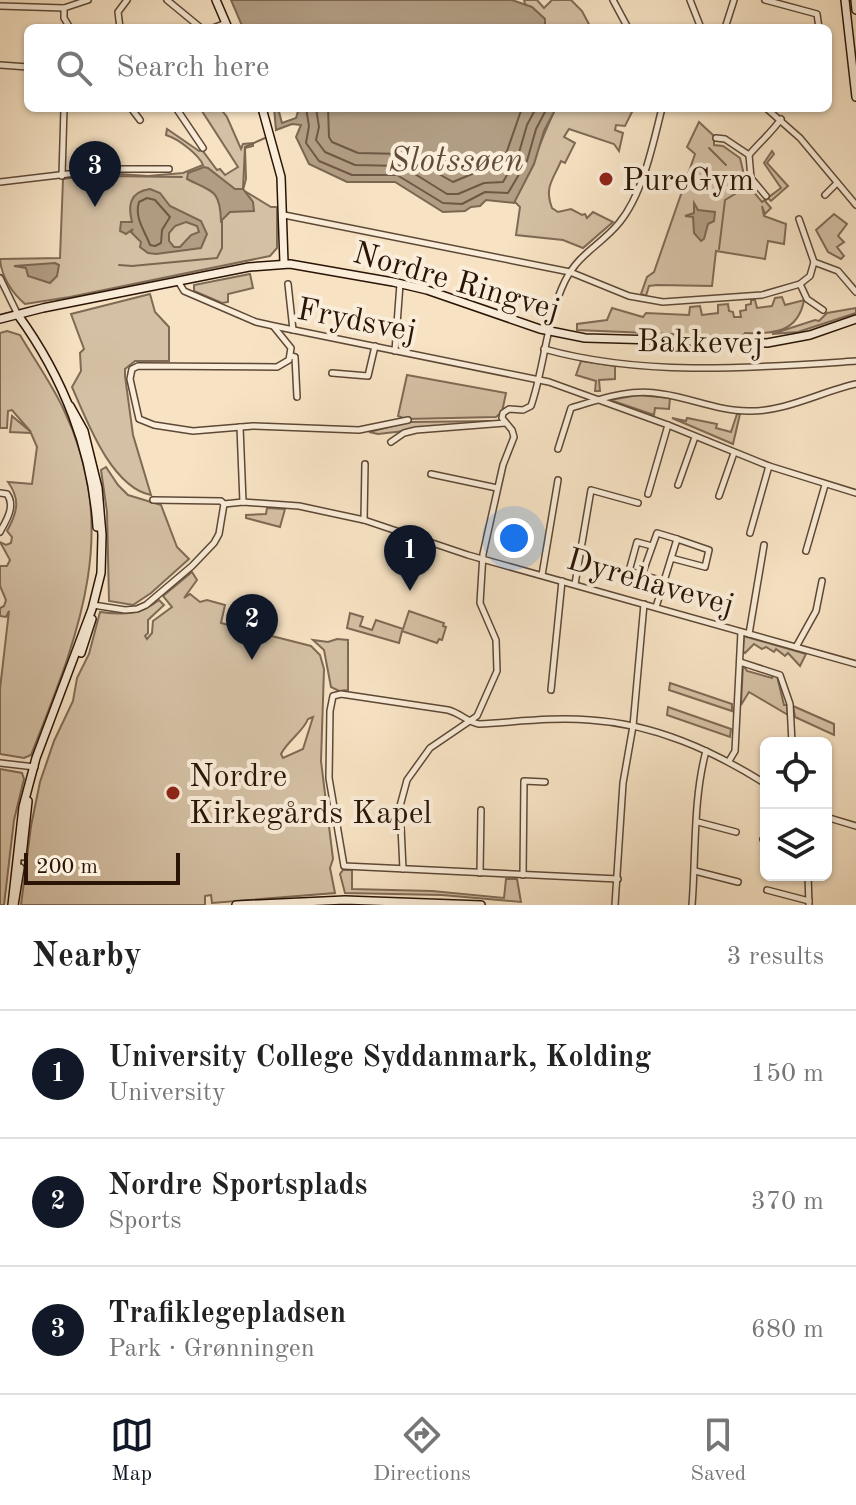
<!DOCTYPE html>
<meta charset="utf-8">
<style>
:root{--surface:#fff;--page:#f6f6f6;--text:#222;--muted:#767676;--line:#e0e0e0;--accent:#111827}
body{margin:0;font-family:"Old Standard TT",serif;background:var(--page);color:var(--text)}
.controls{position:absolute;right:24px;bottom:24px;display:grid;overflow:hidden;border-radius:12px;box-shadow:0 2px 6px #0004}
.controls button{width:72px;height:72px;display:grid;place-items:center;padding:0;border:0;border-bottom:2px solid var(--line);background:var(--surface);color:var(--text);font:40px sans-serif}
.scale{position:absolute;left:24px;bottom:20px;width:156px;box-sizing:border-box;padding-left:8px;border:4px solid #2a1406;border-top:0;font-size:22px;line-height:28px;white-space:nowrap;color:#2a1406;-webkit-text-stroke:6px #faedd9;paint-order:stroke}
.you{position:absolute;left:514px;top:538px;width:28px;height:28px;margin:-20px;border:6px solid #fff;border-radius:50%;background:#1a73e8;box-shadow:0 0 0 12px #1a73e833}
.badge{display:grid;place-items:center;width:52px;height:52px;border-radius:50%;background:var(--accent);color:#fff;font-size:26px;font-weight:700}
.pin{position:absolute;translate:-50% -66px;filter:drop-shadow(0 2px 4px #0008)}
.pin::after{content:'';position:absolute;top:42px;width:28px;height:24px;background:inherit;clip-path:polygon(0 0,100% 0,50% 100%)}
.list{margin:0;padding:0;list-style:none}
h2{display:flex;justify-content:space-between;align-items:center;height:104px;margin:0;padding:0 32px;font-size:34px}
h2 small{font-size:26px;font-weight:400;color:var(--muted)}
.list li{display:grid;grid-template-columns:52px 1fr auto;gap:24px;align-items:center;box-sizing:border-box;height:128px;padding:0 32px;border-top:2px solid var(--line)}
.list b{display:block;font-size:30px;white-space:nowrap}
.list p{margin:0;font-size:26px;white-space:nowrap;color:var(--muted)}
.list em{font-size:26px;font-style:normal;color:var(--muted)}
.icon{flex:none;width:44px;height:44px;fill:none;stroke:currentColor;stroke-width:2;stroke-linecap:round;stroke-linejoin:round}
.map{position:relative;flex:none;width:856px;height:905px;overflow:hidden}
.search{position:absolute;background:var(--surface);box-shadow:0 2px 6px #0004;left:24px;right:24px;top:24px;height:88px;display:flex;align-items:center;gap:20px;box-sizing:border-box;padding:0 28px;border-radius:12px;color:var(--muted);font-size:30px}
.sheet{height:488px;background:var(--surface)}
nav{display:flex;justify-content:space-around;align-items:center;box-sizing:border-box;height:112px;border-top:2px solid var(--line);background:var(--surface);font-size:22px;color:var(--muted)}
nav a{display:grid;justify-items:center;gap:4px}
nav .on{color:var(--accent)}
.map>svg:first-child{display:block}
</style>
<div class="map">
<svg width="856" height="905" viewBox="0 0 856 905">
<rect width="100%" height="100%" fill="#f7e3c4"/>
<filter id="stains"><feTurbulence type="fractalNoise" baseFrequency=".0025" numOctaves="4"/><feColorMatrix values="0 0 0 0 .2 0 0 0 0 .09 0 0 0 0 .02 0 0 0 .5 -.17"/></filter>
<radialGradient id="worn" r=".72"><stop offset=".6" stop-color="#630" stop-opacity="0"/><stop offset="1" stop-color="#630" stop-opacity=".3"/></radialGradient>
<g fill="#d4c0a4" stroke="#7f6a55" stroke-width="2" fill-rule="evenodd">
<polygon points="524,0 537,0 544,8 552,0 571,0 582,11 591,28 545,28 545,19 525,4"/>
<path d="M200,108H220L227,117L241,149L243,144L253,143V146L245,148L246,179L243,190L271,207H277V248L270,256L70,297L25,304C12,293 1,276 0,259L60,258L63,179L105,173L148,176L183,173L203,165C199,155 179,139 166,135L167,129L199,151L202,150L217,170L220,169L225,175L238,167Z"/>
<path d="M556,108H634L625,126L616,125L615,130L623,133L619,151L614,144L569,129L564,137L575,143L565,163L561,161C553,180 544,187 552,208L558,212L571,209L582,215L585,214L587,218L593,212L613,222L583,248L563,240L516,235L520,207L513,200C533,170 540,139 556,108Z"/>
<polygon points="699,122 714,136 714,145 723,146 740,158 746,183 762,202 781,188 764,163 772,151 774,154 767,163 788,186 771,201 768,198 765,201 771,208 765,214 762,206 764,216 786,224 784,244 768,241 765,259 716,251 712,286 657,285 649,286 646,296 641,294 647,277 654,272 695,154 687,147"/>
<polygon points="834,214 847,224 838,236 844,242 837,247 844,256 841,259 828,252 816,230"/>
<polygon points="250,274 253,288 228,294 228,302 222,303 194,291 194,285"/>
<path d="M150,294L155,312L169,327V361H135L125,369V376L133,435L151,495C111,487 87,421 72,387L81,371L80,353L84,349L71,314Z"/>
<path d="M782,297L785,305L804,300C798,333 773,334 745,333L742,337L577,330V324L607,320L612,308L643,317L646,313L689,315L690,307L700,306L702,315L718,313V305L728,304L729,311L733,312L734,317H741L740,311L746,310V305L751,304V300H755L757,308L772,306L775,298Z"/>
<polygon points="856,308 856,313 798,332 772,334 815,320 819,321 827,313"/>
<path d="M7,331L20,335C34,359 51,383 63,408C123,532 77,638 31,755L24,758L0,754V689L9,611L6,617L0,616V608L4,606L6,600L0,586V566H7L10,560L0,542L6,545L11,543L12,537L7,531C17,513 21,500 8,482L32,484L37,447L31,433L10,432L12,416L31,432L12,410L8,411L7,428H0V333Z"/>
<polygon points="581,361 615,366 615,379 599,380 600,391 595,391 596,381 576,375"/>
<polygon points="407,375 506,393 502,412 496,417 406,419 398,416"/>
<polygon points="638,395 670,398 669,409 655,408 654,415 610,400"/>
<polygon points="737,414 740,414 733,444 672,418 686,421 687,418 717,424 716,428 731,432"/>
<polygon points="493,421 378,434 369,432 409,422"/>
<polygon points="106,467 118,485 128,495 161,505 177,547 189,559 151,593 133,605 109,601 107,512 101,470"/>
<polygon points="267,508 285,509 280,527 246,518 246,515 266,514"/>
<path d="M192,572L197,580L184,598L190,594L200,602L207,600L225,605L221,623L311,646L320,655L324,669L321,761L333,859L330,868L335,893L212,903L211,895L205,896V905H21L31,826L40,782L54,741L73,701L77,678L89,654L100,612C123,615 140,615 159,600L164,605L148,620V633L145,636L147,639L152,633L153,621L172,607L163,596ZM313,717L303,749L283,758L281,754C288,740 303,732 308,719Z"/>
<polygon points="409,611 444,623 443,626 446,627 442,640 439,639 437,643 402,631 399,643 347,628 350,613 363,617 360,626 372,630 376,620 403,629"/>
<polygon points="744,636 747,637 806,654 800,666 788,653 785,656 776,649 774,652 766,647 762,649 754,644 745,653 743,651"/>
<polygon points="337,639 348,640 348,690 339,691 331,687 324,650 313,640 328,642"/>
<polygon points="743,665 747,671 772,678 773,673 777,676 784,705 787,705 788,715 749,692 741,705"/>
<polygon points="670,683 732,704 732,711 669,690"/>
<polygon points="793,706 834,724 834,735 795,717"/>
<polygon points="668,707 731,729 730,737 667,715"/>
<polygon points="0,769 22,773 24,779 14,820 4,905 0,905"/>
<polygon points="343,870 352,870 352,889 432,891 504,898 506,879 517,879 521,902 442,895 345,893 340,874"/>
</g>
<g fill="#b19d83" stroke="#7b6651" stroke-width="2" fill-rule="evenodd">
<polygon points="231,0 512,0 532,7 545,19 545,28 243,28"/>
<polygon points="274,108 278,108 282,123 296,118 299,108 556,108 544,131 534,164 514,203 486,200 480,206 471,207 465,211 443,212 395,182 347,182 309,164 296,137 301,125 292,124 276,130"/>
<path d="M204,167L208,168L235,189H243L253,202L254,211L230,212L221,221C220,189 212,192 187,179L188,173Z"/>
<path d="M150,189L160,193L170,206L201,221L207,234L201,248L156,254L148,253L140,247L141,242L131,232L133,229L126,234L120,231L121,222H132C128,206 129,192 150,189ZM186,222L197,226L199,232L191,235L180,247H174L169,241V233L175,226Z"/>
<polygon points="694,203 698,210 715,212 714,221 708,224 704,239 701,241 694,233 693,217 685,216 694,213"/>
<polygon points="55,263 59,265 57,276 50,283 28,276 26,268 14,266"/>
</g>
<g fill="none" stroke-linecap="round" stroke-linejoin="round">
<g stroke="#6e5844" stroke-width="2">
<polyline points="306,108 309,126 306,143 319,161 352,175 397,175 443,203 462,204 485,192 508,193 527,161 536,129 547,108"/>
<polyline points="316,108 319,127 316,140 325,152 355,165 402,166 447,194 458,194 484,183 503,182 518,156 527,125 536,108"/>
<polyline points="328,108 329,137 332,142 358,153 404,154 453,182 479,171 496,169 507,151 522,108"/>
<path d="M147,198L155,200L170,217L162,230L161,243L155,246L150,245C145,231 134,218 139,202Z"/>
</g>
<g stroke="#7b6651" stroke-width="2">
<polyline points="709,148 726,165"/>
<polyline points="75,180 108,176 182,177"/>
<polyline points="243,189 245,147 265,138"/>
<polyline points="719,249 725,200 745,188"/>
<polyline points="119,265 132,266 217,258 222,248 222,221"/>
</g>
<g stroke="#5d4836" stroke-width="8">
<g id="street">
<polyline points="167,0 201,28"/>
<polyline points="613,0 628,28"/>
<polyline points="690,0 701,28"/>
<polyline points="765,0 817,14 819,28"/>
<polyline points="0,6 64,8 88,0"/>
<polyline points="64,8 64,18 70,28"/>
<polyline points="120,28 118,12 127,0"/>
<polyline points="213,28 226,23"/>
<polyline points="725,28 734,0"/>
<polyline points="0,65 28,67"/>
<polyline points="131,108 140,120"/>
<polyline points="176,108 203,148"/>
<polyline points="766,108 800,138 856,205"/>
<path d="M716,138L725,139L749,155C760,142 771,133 781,119"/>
<polyline points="749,155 751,178 766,196"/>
<polyline points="62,176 64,108"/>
<polyline points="0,182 110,169 169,169"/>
<polyline points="825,195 837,183"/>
<polyline points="284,215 570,272 629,296 663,302 762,295 800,284 810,276 814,262 799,219"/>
<polyline points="814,262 838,271 856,292"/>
<polyline points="0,278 18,315"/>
<polyline points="178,281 184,291 256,322 274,326 549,382 668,425 769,466 856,493"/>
<polyline points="288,284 293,330"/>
<polyline points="800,284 807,299 823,310"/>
<polyline points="274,327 291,348 289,360 277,367 138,366 132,369 130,379 139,419 154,425 193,431 253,426 359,430 408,420"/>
<path d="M544,349C644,377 753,368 856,361"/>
<polyline points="395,351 400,284"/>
<polyline points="291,356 295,357 297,397"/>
<polyline points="332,373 368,376 375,346"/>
<polyline points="240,427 243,502"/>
<polyline points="391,442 404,433 416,430 505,423"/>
<path d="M558,449L571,408C601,399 630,388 662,394C691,398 718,411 748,411C785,412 820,392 856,384"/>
<polyline points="431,474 497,488"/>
<polyline points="678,485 695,437"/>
<path d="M0,493L7,494C16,506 6,521 0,532"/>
<polyline points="648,494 668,425"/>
<polyline points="719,496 734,453"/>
<polyline points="153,500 221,501 224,504 243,502 299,506 364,520 468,555 856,664"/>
<polyline points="364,520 365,464"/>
<polyline points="750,533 769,466"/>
<polyline points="806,551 825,485"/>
<polyline points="542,575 558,480"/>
<polyline points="642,575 629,571 637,542 652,546"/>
<polyline points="664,581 642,575 657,533 677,539"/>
<polyline points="575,584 591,490 638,503"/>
<polyline points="93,605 125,610 137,609 146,605 192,566 214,543 219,534 224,504"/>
<polyline points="656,607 677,539 709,550 705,567 671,558"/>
<polyline points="749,634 764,545"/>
<polyline points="796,647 816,611 822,581"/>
<polyline points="740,662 780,675 790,704 792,743"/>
<polyline points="551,690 562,581"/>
<polyline points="729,761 735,751 741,632"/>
<polyline points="0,763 35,767"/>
<polyline points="826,817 856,826"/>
<polyline points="698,822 736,832"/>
<polyline points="763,839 766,840"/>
<path d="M403,869L400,806L407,780L430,748L477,716L497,671L496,640L480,603L483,554L503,465L514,437L512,430L502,418L503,413L509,409L523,410L531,406C545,365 546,320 565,281C579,253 601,245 619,223C643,194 653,144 662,108"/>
<polyline points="695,871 738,882"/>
<polyline points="480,873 481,810"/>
<polyline points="523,875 524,781 545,782"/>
<polyline points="808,875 809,905"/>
<path d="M618,879L344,866L329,778L330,711L333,696L341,694L448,710C460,713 467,722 479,724C516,722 553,717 590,720C654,724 712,750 766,784"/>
<polyline points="767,890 809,901"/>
<polyline points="615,905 623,783 633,726 644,604"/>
<path d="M692,905C696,855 693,799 706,751"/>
</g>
</g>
<g stroke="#2a1406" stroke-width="10">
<g id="secondary">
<polyline points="216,0 228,28"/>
<polyline points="845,0 856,97"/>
<polyline points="855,0 856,10"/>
<polyline points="262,108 281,177 284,263"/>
<path d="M18,315C63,377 92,450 97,527"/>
<polyline points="0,319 43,308 249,267 290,264 393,282 427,290 540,329 585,338 767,343 810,335 856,319"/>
<polyline points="81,653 92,619"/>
<polyline points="22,856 28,801"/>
<polyline points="12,905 23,807 36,758 92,609 101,573 102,535 98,488 84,431 70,406"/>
<polyline points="14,905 20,868"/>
<polyline points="236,905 345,900 481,905"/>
</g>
</g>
<use href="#street" stroke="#faedd9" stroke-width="5"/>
<use href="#secondary" stroke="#faedd9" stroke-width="7"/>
</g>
<g fill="#8f2418" stroke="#faedd9" stroke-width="3">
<circle cx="606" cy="179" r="8"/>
<circle cx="173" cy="793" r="8"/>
</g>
<g text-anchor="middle" stroke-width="8" stroke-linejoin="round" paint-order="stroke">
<g font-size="32" fill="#2a1406" stroke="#faedd9" text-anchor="start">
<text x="622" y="190">PureGym</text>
<text x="189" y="786">Nordre<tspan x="189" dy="37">Kirkegårds Kapel</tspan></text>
</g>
<g font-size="32" fill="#2a1406" stroke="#faedd9">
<text transform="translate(457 280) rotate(16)" y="11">Nordre Ringvej</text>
<text transform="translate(357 319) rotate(11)" y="11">Frydsvej</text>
<text transform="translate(700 341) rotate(1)" y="11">Bakkevej</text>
<text transform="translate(651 581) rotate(16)" y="11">Dyrehavevej</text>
</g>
<g font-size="34" font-style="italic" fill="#604b38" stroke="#faedd9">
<text x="456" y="171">Slotssøen</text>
</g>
</g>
<rect width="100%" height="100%" filter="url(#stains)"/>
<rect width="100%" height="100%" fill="url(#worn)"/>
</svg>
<div class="controls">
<button><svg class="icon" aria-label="locate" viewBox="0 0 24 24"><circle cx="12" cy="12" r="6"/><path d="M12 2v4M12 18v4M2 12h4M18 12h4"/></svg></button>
<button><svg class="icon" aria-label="layers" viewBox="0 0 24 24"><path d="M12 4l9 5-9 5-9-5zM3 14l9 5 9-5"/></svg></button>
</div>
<div class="scale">200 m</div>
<div class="you"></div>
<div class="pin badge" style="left:410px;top:591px">1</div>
<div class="pin badge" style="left:252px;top:660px">2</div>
<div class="pin badge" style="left:95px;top:207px">3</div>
<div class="search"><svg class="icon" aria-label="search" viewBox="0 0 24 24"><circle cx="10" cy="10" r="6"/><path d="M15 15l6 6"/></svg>Search here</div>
</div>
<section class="sheet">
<h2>Nearby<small>3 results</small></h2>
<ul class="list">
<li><span class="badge">1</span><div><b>University College Syddanmark, Kolding</b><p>University</p></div><em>150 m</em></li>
<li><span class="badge">2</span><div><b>Nordre Sportsplads</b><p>Sports</p></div><em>370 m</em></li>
<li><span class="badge">3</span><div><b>Trafiklegepladsen</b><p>Park · Grønningen</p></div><em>680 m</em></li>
</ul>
</section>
<nav>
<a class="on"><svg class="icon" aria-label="map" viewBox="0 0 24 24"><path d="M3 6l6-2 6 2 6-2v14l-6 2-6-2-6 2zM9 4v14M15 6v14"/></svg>Map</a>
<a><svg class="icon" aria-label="directions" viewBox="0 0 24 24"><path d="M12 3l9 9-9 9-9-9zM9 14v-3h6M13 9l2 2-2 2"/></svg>Directions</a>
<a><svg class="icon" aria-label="saved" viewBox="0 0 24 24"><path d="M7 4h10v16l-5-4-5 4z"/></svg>Saved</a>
</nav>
